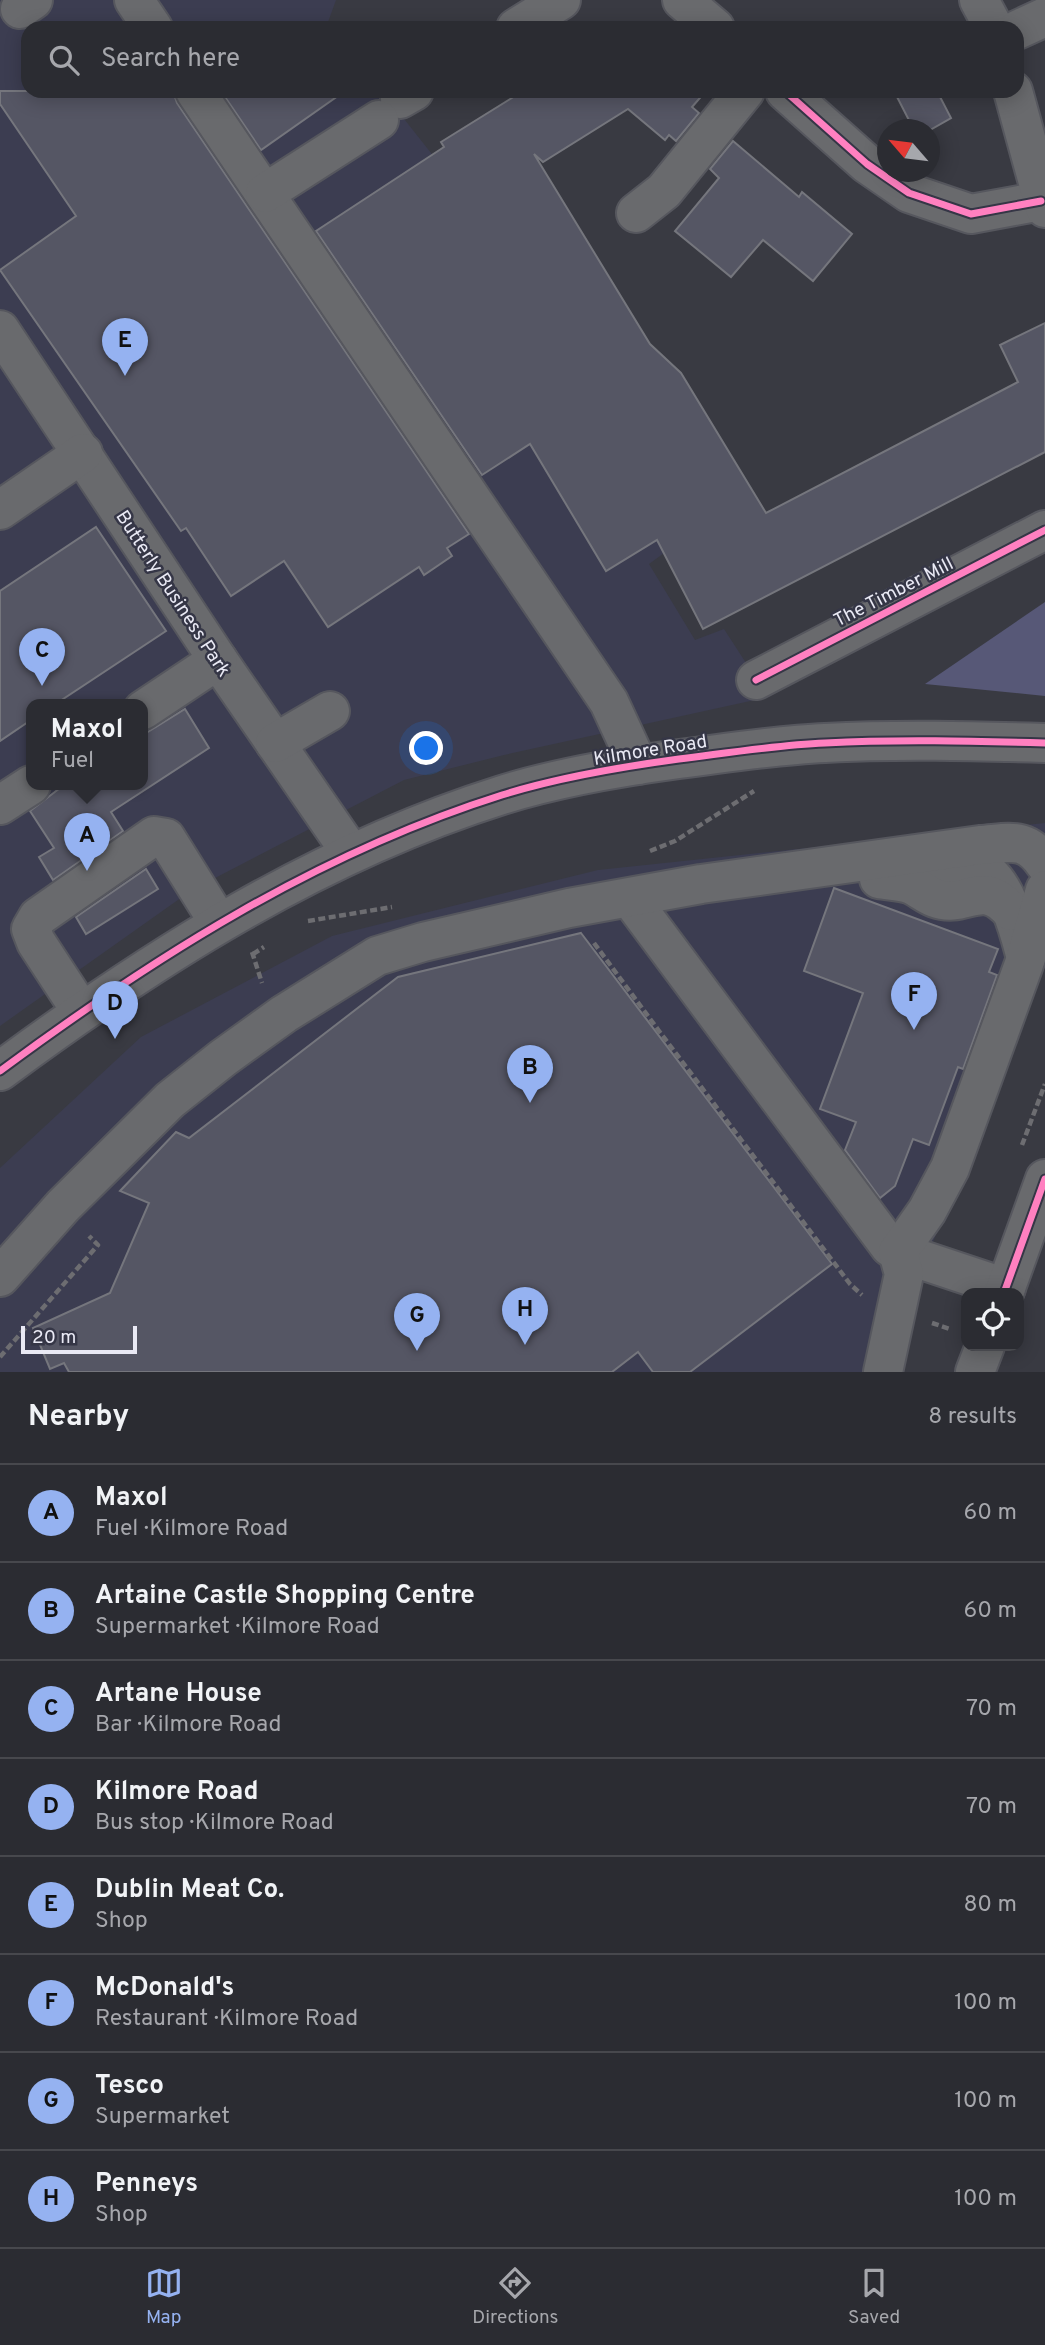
<!DOCTYPE html>
<meta charset="utf-8">
<style>
:root{--surface:#2b2c32;--page:#33343a;--text:#f1f3f6;--muted:#a6a7ac;--line:#47484d;--accent:#95b2f1}
body{margin:0;font-family:Overpass,sans-serif;background:var(--page);color:var(--text)}
.controls{position:absolute;right:21px;bottom:21px;display:grid;overflow:hidden;border-radius:14px;box-shadow:0 4px 18px #0003}
.controls button{width:63px;height:63px;display:grid;place-items:center;padding:0;border:0;border-bottom:2px solid var(--line);background:var(--surface);color:var(--text);font:35px sans-serif}
.compass{position:absolute;left:877px;top:119px;width:63px;height:63px;border-radius:50%;background:var(--surface);box-shadow:0 4px 18px #0003;rotate:298deg}
.scale{position:absolute;left:21px;bottom:18px;width:116px;box-sizing:border-box;padding-left:7px;border:4px solid #e9e9f4;border-top:0;font-size:19px;line-height:24px;white-space:nowrap;color:#e9e9f4;-webkit-text-stroke:5px #353646;paint-order:stroke}
.you{position:absolute;left:427px;top:749px;width:24px;height:24px;margin:-18px;border:5px solid #fff;border-radius:50%;background:#1a73e8;box-shadow:0 0 0 10px #1a73e833}
.badge{display:grid;place-items:center;width:46px;height:46px;border-radius:50%;background:var(--accent);color:#111;font-size:23px;font-weight:700}
.pin{position:absolute;translate:-50% -58px;filter:drop-shadow(0 2px 4px #0008)}
.pin::after{content:'';position:absolute;top:37px;width:24px;height:21px;background:inherit;clip-path:polygon(0 0,100% 0,50% 100%)}
.popup{position:absolute;left:26px;top:699px;width:122px;height:91px;box-sizing:border-box;display:grid;place-content:center;border-radius:14px;background:var(--surface);filter:drop-shadow(0 2px 5px #0005);font-size:23px;white-space:nowrap;color:var(--muted)}
.popup b{font-size:26px;color:var(--text)}
.popup::after{content:'';position:absolute;left:50%;top:100%;margin-left:-14px;border:14px solid transparent;border-top-color:var(--surface)}
.list{margin:0;padding:0;list-style:none}
h2{display:flex;justify-content:space-between;align-items:center;height:91px;margin:0;padding:0 28px;font-size:30px}
h2 small{font-size:23px;font-weight:400;color:var(--muted)}
.list li{display:grid;grid-template-columns:46px 1fr auto;gap:21px;align-items:center;box-sizing:border-box;height:98px;padding:0 28px;border-top:2px solid var(--line)}
.list b{display:block;font-size:26px;white-space:nowrap}
.list p{margin:0;font-size:23px;white-space:nowrap;color:var(--muted)}
.list em{font-size:23px;font-style:normal;color:var(--muted)}
.icon{flex:none;width:38px;height:38px;fill:none;stroke:currentColor;stroke-width:2;stroke-linecap:round;stroke-linejoin:round}
.map{position:relative;flex:none;width:1045px;height:1372px;overflow:hidden}
.search{position:absolute;background:var(--surface);box-shadow:0 4px 18px #0003;left:21px;right:21px;top:21px;height:77px;display:flex;align-items:center;gap:18px;box-sizing:border-box;padding:0 24px;border-radius:21px;color:var(--muted);font-size:26px}
.sheet{height:875px;background:var(--surface)}
nav{display:flex;justify-content:space-around;align-items:center;box-sizing:border-box;height:98px;border-top:2px solid var(--line);background:var(--surface);font-size:19px;color:var(--muted)}
nav a{display:grid;justify-items:center;gap:4px}
nav .on{color:var(--accent)}
.map>svg:first-child{display:block}
</style>
<div class="map">
<svg width="1045" height="1372" viewBox="0 0 1045 1372">
<rect width="100%" height="100%" fill="#393a42"/>
<g fill="#3c3d51" fill-rule="evenodd">
<path d="M0,0H336L328,22L332,28H28V91H382L529,277L671,548L649,564L695,640L724,629L768,697L504,755L404,780L192,890L0,1026ZM31,705H143V785H31Z"/>
<polygon points="1045,823 1045,967 880,1372 0,1372 0,1168 141,1037 332,936 598,870"/>
</g>
<polygon fill="#575877" points="1045,602 1045,696 925,684"/>
<g fill="#555664" stroke="#75767d" stroke-width="2">
<polygon points="0,91 173,91 177,103 469,534 447,548 452,556 424,575 419,567 328,627 284,561 231,596 186,528 181,531 0,270 76,216 0,104"/>
<polygon points="221,91 345,91 261,150"/>
<polygon points="523,91 706,91 692,107 699,113 676,141 669,135 665,140 628,109 543,162 534,154 650,344 681,373 766,513 1018,382 1000,345 1045,323 1045,452 703,629 657,540 606,571 530,444 482,475 316,231 444,147 441,142"/>
<polygon points="894,91 937,91 951,118 930,130 914,130"/>
<polygon points="733,141 799,197 802,192 852,234 813,281 763,240 731,277 675,231 719,178 710,169"/>
<polygon points="96,527 166,631 54,705 31,705 31,720 0,741 0,591"/>
<polygon points="185,709 209,748 111,812 123,831 53,880 39,857 54,848 30,811 64,785 143,785 143,735"/>
<polygon points="146,869 158,889 86,934 76,917"/>
<polygon points="834,888 998,949 989,972 997,975 963,1069 958,1067 929,1145 913,1139 895,1186 880,1198 845,1150 856,1122 820,1109 863,993 804,971"/>
<polygon points="581,933 832,1264 690,1372 653,1372 638,1352 612,1372 69,1372 64,1363 50,1369 33,1328 110,1293 149,1203 120,1191 176,1132 189,1138 398,977"/>
</g>
<g fill="none" stroke-linecap="round" stroke-linejoin="round">
<g stroke="#56575e" stroke-width="42">
<g id="minor">
<polyline points="134,0 153,28"/>
<polyline points="682,0 715,28"/>
<polyline points="979,0 994,28"/>
<polyline points="20,9 33,0"/>
<polyline points="516,28 561,0"/>
<polyline points="1017,30 1045,17"/>
<polyline points="195,91 609,702 638,765"/>
<polyline points="785,91 867,164 909,193 971,214 1041,201"/>
<polyline points="1013,91 1045,208"/>
<polyline points="400,99 414,91"/>
<polyline points="265,193 379,120"/>
<polyline points="636,213 664,191 745,91"/>
<polyline points="0,330 218,660 351,853"/>
<polyline points="0,510 83,453"/>
<polyline points="756,680 1045,530"/>
<polyline points="143,710 218,660"/>
<polyline points="275,743 330,711"/>
<polyline points="0,805 31,785"/>
<path d="M935,872C948,871 966,865 979,868C1005,875 1020,935 1026,958"/>
<path d="M879,879C890,881 902,881 912,885C920,889 927,895 935,898C967,910 980,877 1011,911"/>
<polyline points="630,898 890,1247 898,1252 1006,1288"/>
<polyline points="81,1011 36,942 31,929 38,917 154,836 166,838 219,923"/>
<path d="M0,1071C154,957 318,853 502,795C559,777 620,767 679,759C727,753 776,745 825,743C898,739 972,741 1045,743"/>
<path d="M0,1277L63,1206L170,1100L223,1058L284,1014L377,956L423,942L569,908L701,884L980,845C1010,843 1026,836 1045,864"/>
<polyline points="1004,1293 1045,1179"/>
<polyline points="883,1372 904,1274 898,1252 927,1211 950,1168 1024,964 1045,890"/>
<polyline points="975,1372 985,1346"/>
</g>
</g>
<g stroke="#6d6d71" stroke-width="4.5" stroke-dasharray="7 3.5" stroke-linecap="butt">
<polyline points="650,851 675,841 754,791"/>
<polyline points="308,921 392,907"/>
<polyline points="594,943 659,1031 850,1284 862,1295"/>
<polyline points="252,952 262,983"/>
<polyline points="253,954 264,947"/>
<polyline points="1022,1145 1045,1084"/>
<polyline points="932,1323 950,1329"/>
<polyline points="0,1357 98,1245 89,1236"/>
</g>
<use href="#minor" stroke="#696a6d" stroke-width="38"/>
<g stroke="#353646" stroke-width="11">
<g id="cycleway">
<polyline points="785,91 867,164 909,193 971,214 1041,201"/>
<polyline points="756,680 1045,530"/>
<path d="M0,1071C154,957 318,853 502,795C559,777 620,767 679,759C727,753 776,745 825,743C898,739 972,741 1045,743"/>
<polyline points="1004,1293 1045,1179"/>
</g>
</g>
<use href="#cycleway" stroke="#ff80c0" stroke-width="7"/>
</g>
<g text-anchor="middle" stroke-width="5" stroke-linejoin="round" paint-order="stroke">
<g font-size="19" fill="#e9e9f4" stroke="#353646">
<text transform="translate(893 591) rotate(-27)" y="7">The Timber Mill</text>
<text transform="translate(174 593) rotate(57)" y="7">Butterly Business Park</text>
<text transform="translate(650 749) rotate(-9)" y="7">Kilmore Road</text>
</g>
</g>
</svg>
<div class="controls">
<button><svg class="icon" aria-label="locate" viewBox="0 0 24 24"><circle cx="12" cy="12" r="6"/><path d="M12 2v4M12 18v4M2 12h4M18 12h4"/></svg></button>
</div>
<svg class="compass" viewBox="-18 -18 36 36"><path d="M0-13l5 13h-10z" fill="#e53935"/><path d="M0 13l5-13h-10z" fill="#a6a7ac"/></svg>
<div class="scale">20 m</div>
<div class="you"></div>
<div class="pin badge" style="left:87px;top:871px">A</div>
<div class="popup"><b>Maxol</b>Fuel</div>
<div class="pin badge" style="left:530px;top:1103px">B</div>
<div class="pin badge" style="left:42px;top:686px">C</div>
<div class="pin badge" style="left:115px;top:1039px">D</div>
<div class="pin badge" style="left:125px;top:376px">E</div>
<div class="pin badge" style="left:914px;top:1030px">F</div>
<div class="pin badge" style="left:417px;top:1351px">G</div>
<div class="pin badge" style="left:525px;top:1345px">H</div>
<div class="search"><svg class="icon" aria-label="search" viewBox="0 0 24 24"><circle cx="10" cy="10" r="6"/><path d="M15 15l6 6"/></svg>Search here</div>
</div>
<section class="sheet">
<h2>Nearby<small>8 results</small></h2>
<ul class="list">
<li><span class="badge">A</span><div><b>Maxol</b><p>Fuel · Kilmore Road</p></div><em>60 m</em></li>
<li><span class="badge">B</span><div><b>Artaine Castle Shopping Centre</b><p>Supermarket · Kilmore Road</p></div><em>60 m</em></li>
<li><span class="badge">C</span><div><b>Artane House</b><p>Bar · Kilmore Road</p></div><em>70 m</em></li>
<li><span class="badge">D</span><div><b>Kilmore Road</b><p>Bus stop · Kilmore Road</p></div><em>70 m</em></li>
<li><span class="badge">E</span><div><b>Dublin Meat Co.</b><p>Shop</p></div><em>80 m</em></li>
<li><span class="badge">F</span><div><b>McDonald's</b><p>Restaurant · Kilmore Road</p></div><em>100 m</em></li>
<li><span class="badge">G</span><div><b>Tesco</b><p>Supermarket</p></div><em>100 m</em></li>
<li><span class="badge">H</span><div><b>Penneys</b><p>Shop</p></div><em>100 m</em></li>
</ul>
</section>
<nav>
<a class="on"><svg class="icon" aria-label="map" viewBox="0 0 24 24"><path d="M3 6l6-2 6 2 6-2v14l-6 2-6-2-6 2zM9 4v14M15 6v14"/></svg>Map</a>
<a><svg class="icon" aria-label="directions" viewBox="0 0 24 24"><path d="M12 3l9 9-9 9-9-9zM9 14v-3h6M13 9l2 2-2 2"/></svg>Directions</a>
<a><svg class="icon" aria-label="saved" viewBox="0 0 24 24"><path d="M7 4h10v16l-5-4-5 4z"/></svg>Saved</a>
</nav>
